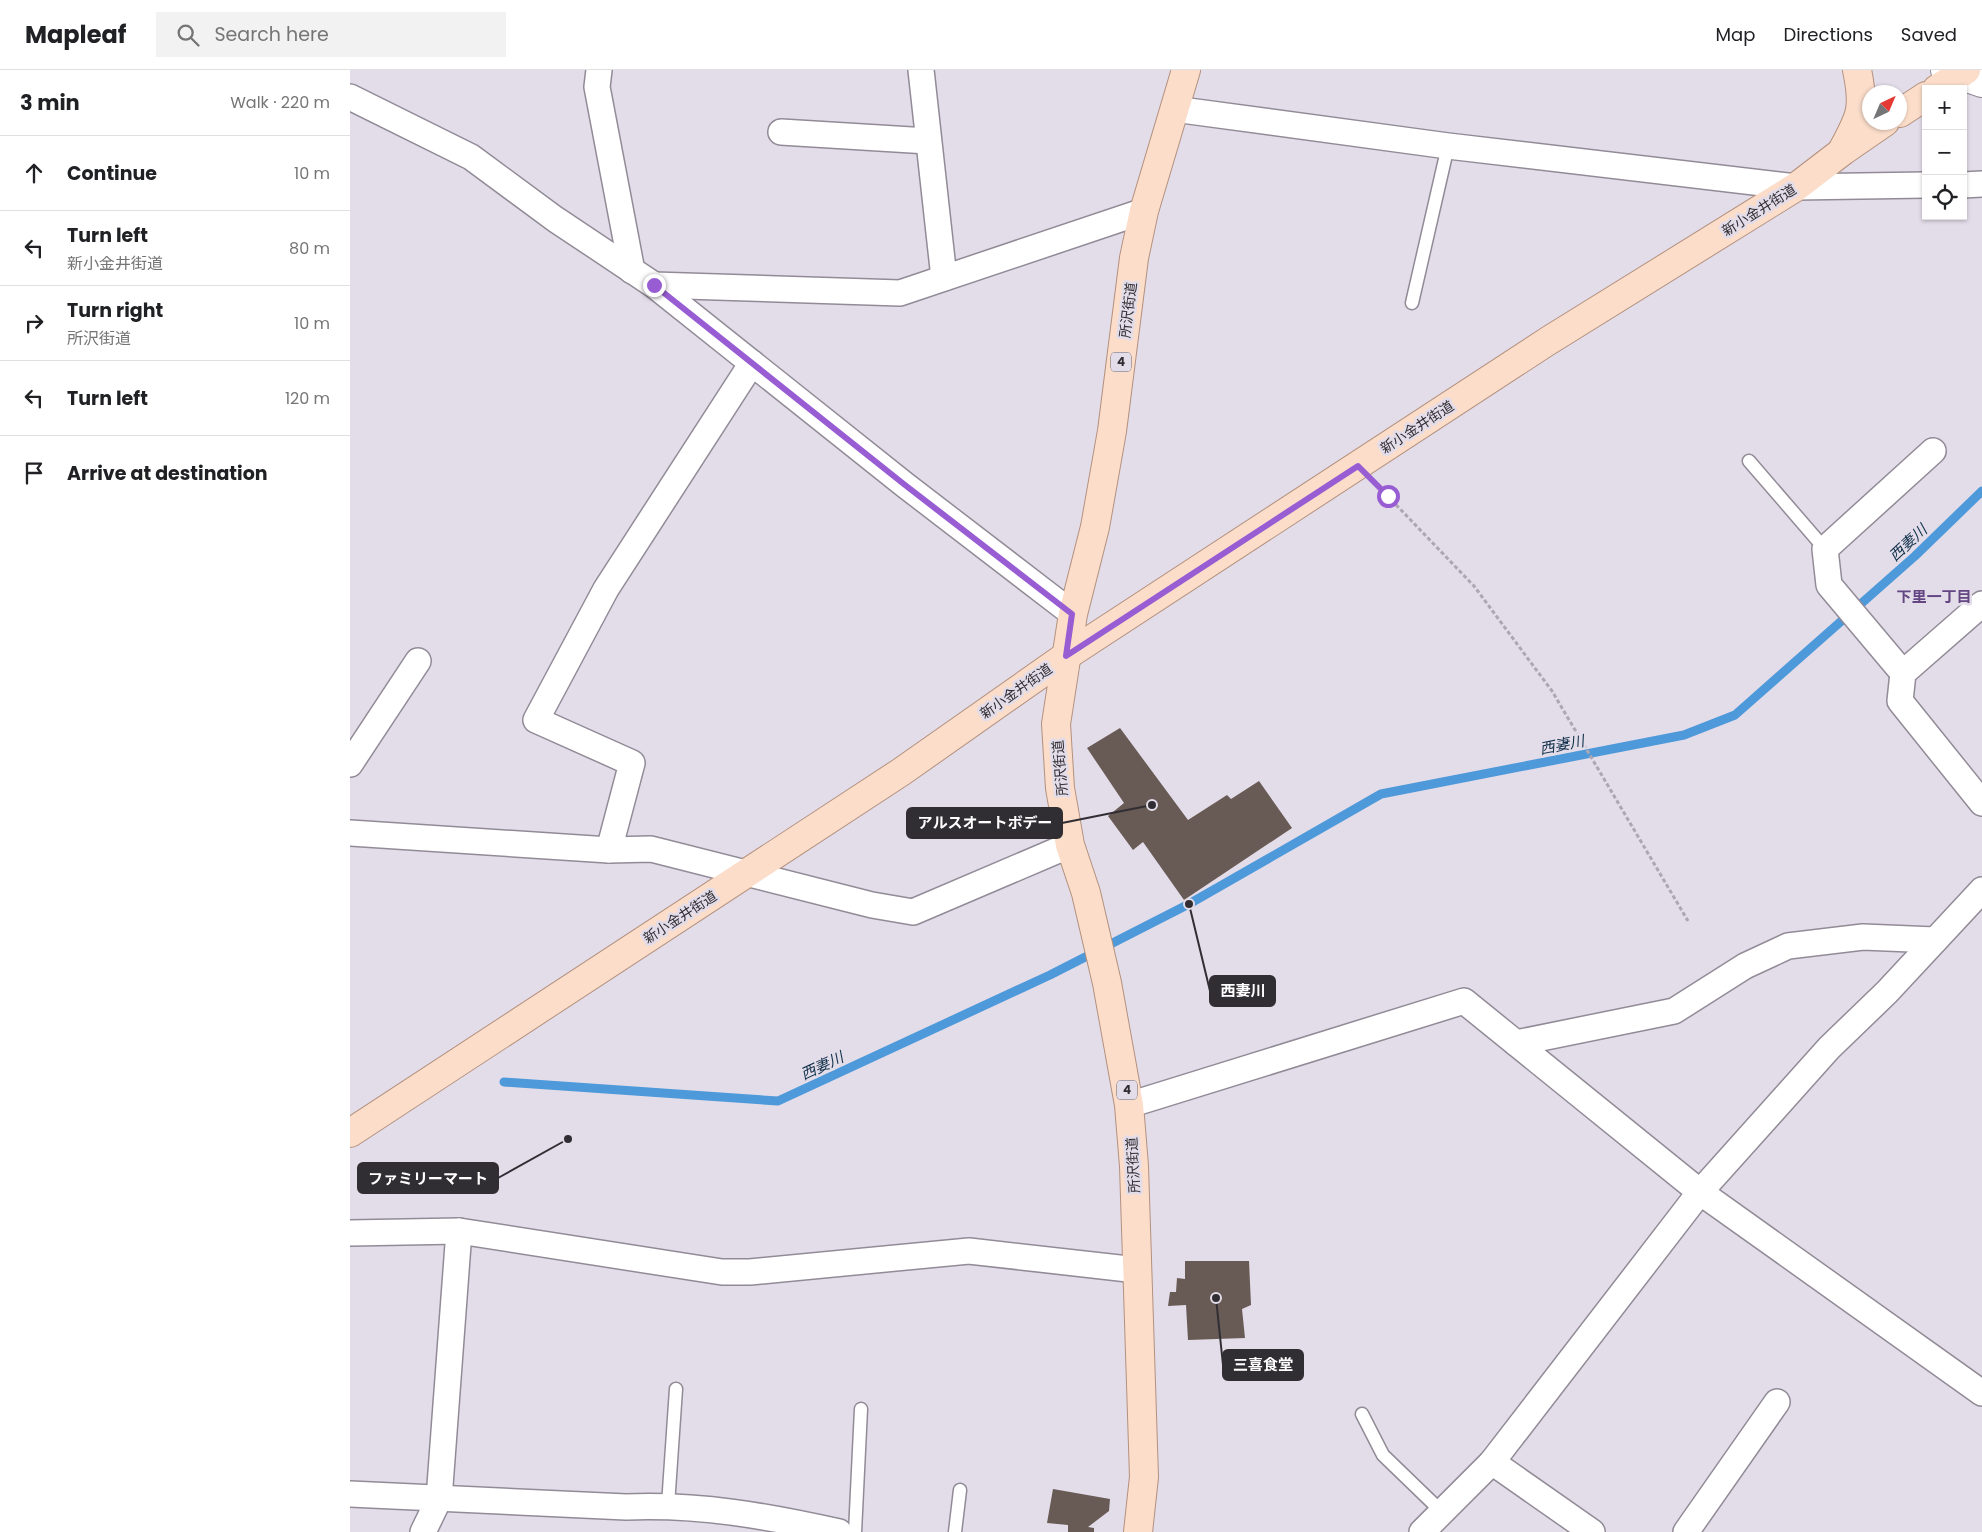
<!DOCTYPE html>
<meta charset="utf-8">
<style>
:root{--surface:#fff;--page:#f2f2f2;--text:#202124;--muted:#757577;--line:#e0e0e0}
body{margin:0;font-family:Poppins,"Noto Sans JP",sans-serif;background:var(--page);color:var(--text)}
.controls{position:absolute;right:15px;top:15px;display:grid;overflow:hidden;border-radius:0px;box-shadow:0 1px 4px #0004}
.controls button{width:45px;height:45px;display:grid;place-items:center;padding:0;border:0;border-bottom:1px solid var(--line);background:var(--surface);color:var(--text);font:25px sans-serif}
.compass{position:absolute;left:1512px;top:15px;width:45px;height:45px;border-radius:50%;background:var(--surface);box-shadow:0 1px 4px #0004;rotate:44deg}
.stop{position:absolute;width:15px;height:15px;margin:-11px;border:4px solid #985cd3;border-radius:50%;background:#fff}
.stop.end{background:#985cd3;border-color:#fff;box-shadow:0 1px 5px #0008}
.list{margin:0;padding:0;list-style:none}
h2{display:flex;justify-content:space-between;align-items:center;height:65px;margin:0;padding:0 20px;font-size:21px}
h2 small{font-size:16px;font-weight:400;color:var(--muted)}
.list li{display:grid;grid-template-columns:32px 1fr auto;gap:15px;align-items:center;box-sizing:border-box;height:75px;padding:0 20px;border-top:1px solid var(--line)}
.list b{display:block;font-size:19px;white-space:nowrap}
.list p{margin:0;font-size:16px;white-space:nowrap;color:var(--muted)}
.list em{font-size:16px;font-style:normal;color:var(--muted)}
.icon{flex:none;width:28px;height:28px;fill:none;stroke:currentColor;stroke-width:2;stroke-linecap:round;stroke-linejoin:round}
.map{position:relative;flex:none;width:1632px;height:1462px;overflow:hidden}
header{display:flex;align-items:center;gap:30px;box-sizing:border-box;height:70px;padding:0 25px;background:var(--surface);border-bottom:1px solid var(--line)}
header strong{font-size:24px}
nav{display:flex;gap:28px;margin-inline-start:auto;font-size:18px}
.search{width:350px;height:45px;background:var(--page);display:flex;align-items:center;gap:12px;box-sizing:border-box;padding:0 18px;border-radius:0px;color:var(--muted);font-size:19px}
main{display:flex}
aside{flex:1;background:var(--surface)}
.map>svg:first-child{display:block}
</style>
<header>
<strong>Mapleaf</strong>
<div class="search"><svg class="icon" aria-label="search" viewBox="0 0 24 24"><circle cx="10" cy="10" r="6"/><path d="M15 15l6 6"/></svg>Search here</div>
<nav><a>Map</a><a>Directions</a><a>Saved</a></nav>
</header>
<main>
<aside>
<h2>3 min<small>Walk · 220 m</small></h2>
<ul class="list">
<li><svg class="icon" aria-label="ahead" viewBox="0 0 24 24"><path d="M12 20V5M6 11l6-6 6 6"/></svg><div><b>Continue</b></div><em>10 m</em></li>
<li><svg class="icon" aria-label="left" viewBox="0 0 24 24"><path d="M17 20v-9H6M10 6l-5 5 5 5"/></svg><div><b>Turn left</b><p>新小金井街道</p></div><em>80 m</em></li>
<li><svg class="icon" aria-label="right" viewBox="0 0 24 24"><path d="M7 20v-9h11M14 6l5 5-5 5"/></svg><div><b>Turn right</b><p>所沢街道</p></div><em>10 m</em></li>
<li><svg class="icon" aria-label="left" viewBox="0 0 24 24"><path d="M17 20v-9H6M10 6l-5 5 5 5"/></svg><div><b>Turn left</b></div><em>120 m</em></li>
<li><svg class="icon" aria-label="arrive" viewBox="0 0 24 24"><path d="M6 21V4h12l-3 4 3 4H6"/></svg><div><b>Arrive at destination</b></div></li>
</ul>
</aside>
<div class="map">
<svg width="1632" height="1462" viewBox="0 0 1632 1462">
<rect width="100%" height="100%" fill="#e3dce9"/>
<g fill="none" stroke-linecap="round" stroke-linejoin="round">
<polyline stroke="#4d99da" stroke-width="9" points="154,1012 428,1031 700,905 839,834 1031,724 1334,665 1385,645 1565,486 1632,421"/>
</g>
<g fill="#685b55">
<polygon points="770,658 838,750 877,725 881,729 909,711 942,758 834,830 793,772 783,780 758,746 774,733 737,678"/>
<polygon points="835,1191 899,1191 901,1235 892,1239 895,1268 838,1270 836,1235 818,1236 820,1222 826,1222 827,1208 835,1209"/>
<polygon points="703,1419 760,1429 759,1441 738,1457 744,1458 744,1462 718,1462 718,1455 697,1453"/>
</g>
<g fill="none" stroke-linecap="round" stroke-linejoin="round">
<g stroke="#928b97" stroke-width="15">
<g id="service">
<polyline points="1062,233 1098,76"/>
<polyline points="1399,391 1475,479"/>
<polyline points="1012,1344 1033,1385 1092,1442"/>
<polyline points="318,1435 326,1319"/>
<polyline points="505,1462 511,1339"/>
<polyline points="605,1462 610,1420"/>
</g>
</g>
<g stroke="#928b97" stroke-width="28">
<g id="minor">
<polyline points="249,0 247,17 282,201"/>
<polyline points="571,0 594,208"/>
<polyline points="0,27 121,87 205,149 304,215 555,415 723,544"/>
<polyline points="824,39 1098,76 1446,117 1576,115"/>
<polyline points="431,62 578,71"/>
<polyline points="1613,115 1632,114"/>
<polyline points="304,215 550,223 794,141"/>
<polyline points="1632,534 1553,603 1550,631 1632,733"/>
<polyline points="1553,603 1479,515 1475,479 1583,381"/>
<polyline points="0,694 68,591"/>
<polyline points="0,763 259,780 301,779 522,835 563,842 720,775"/>
<polyline points="259,780 282,693 186,650 256,519 402,293"/>
<polyline points="1166,973 1324,941 1395,896 1438,876 1513,867 1585,870"/>
<polyline points="779,1035 1114,931 1350,1122 1632,1323"/>
<polyline points="0,1163 109,1161 372,1202 400,1202 619,1181 787,1200"/>
<polyline points="1142,1392 1242,1462"/>
<path d="M0,1424L276,1437C350,1434 417,1446 489,1462"/>
<polyline points="73,1462 89,1429 109,1161"/>
<polyline points="1072,1462 1142,1392 1350,1122 1479,978 1537,922 1632,820"/>
<polyline points="1336,1462 1427,1332"/>
</g>
</g>
<g stroke="#928b97" stroke-width="30">
<polyline id="tertiary" points="1595,0 1632,13"/>
</g>
<g stroke="#b3917e" stroke-width="30">
<g id="primary">
<polyline points="1587,19 1616,0"/>
<polyline points="1550,43 1576,26"/>
<path d="M1493,79C1511,46 1515,38 1507,0"/>
<polyline points="0,1063 551,702 716,586 1198,271 1446,117 1493,81 1535,52"/>
<polyline points="788,1462 794,1407 784,1096 779,1035 757,913 736,823 720,775 710,718 706,654 723,544 745,457 762,361 784,188 794,141 836,0"/>
</g>
</g>
<polyline stroke="#ada7b2" stroke-width="3" stroke-dasharray="4 2.5" stroke-linecap="butt" points="1028,416 1124,516 1202,621 1338,851"/>
<use href="#service" stroke="#fff" stroke-width="12"/>
<use href="#minor" stroke="#fff" stroke-width="25"/>
<use href="#tertiary" stroke="#fff" stroke-width="28"/>
<use href="#primary" stroke="#fbddca" stroke-width="28"/>
</g>
<g fill="none" stroke-linecap="round" stroke-linejoin="round">
<polyline stroke="#985cd3" stroke-width="6" points="304,215 555,415 722,544 716,586 1008,396 1038,426"/>
</g>
<g text-anchor="middle" stroke-width="5" stroke-linejoin="round" paint-order="stroke">
<g fill="#e3dce9" stroke="#66626a" stroke-width="1">
<rect x="761" y="282.5" width="20" height="19" rx="4"/>
<rect x="767" y="1010.5" width="20" height="19" rx="4"/>
</g>
<g font-size="12" font-weight="bold" fill="#312e33">
<text x="771" y="296">4</text>
<text x="777" y="1024">4</text>
</g>
<g font-size="14" fill="#312e33" stroke="#e3dce9">
<text transform="translate(1409 140) rotate(-32)" y="5">新小金井街道</text>
<text transform="translate(778 240) rotate(-83)" y="5">所沢街道</text>
<text transform="translate(1067 357) rotate(-33)" y="5">新小金井街道</text>
<text transform="translate(666 621) rotate(-35)" y="5">新小金井街道</text>
<text transform="translate(710 698) rotate(-95)" y="5">所沢街道</text>
<text transform="translate(330 847) rotate(-33)" y="5">新小金井街道</text>
<text transform="translate(783 1095) rotate(-93)" y="5">所沢街道</text>
</g>
<g font-size="15" font-style="italic" fill="#11314b" stroke="#e3dce9">
<text transform="translate(1558 473) rotate(-43)" y="5">西妻川</text>
<text transform="translate(1212 675) rotate(-11)" y="5">西妻川</text>
<text transform="translate(472 996) rotate(-25)" y="5">西妻川</text>
</g>
<g font-size="15" font-weight="bold" fill="#634682" stroke="#e3dce9">
<text x="1584" y="532">下里一丁目</text>
</g>
</g>
<path fill="none" stroke="#312e33" stroke-width="2" d="M802 735L712 753M839 834L860 921M218 1069L148 1108M866 1228L873 1295"/>
<g fill="#312e33" stroke="#e3dce9" stroke-width="2">
<circle cx="802" cy="735" r="5"/>
<circle cx="839" cy="834" r="5"/>
<circle cx="218" cy="1069" r="5"/>
<circle cx="866" cy="1228" r="5"/>
</g>
<g fill="#312e33" stroke="#312e33" stroke-width="2">
<rect x="557" y="738" width="155" height="30" rx="5"/>
<rect x="860" y="906" width="65" height="30" rx="5"/>
<rect x="8" y="1093" width="140" height="30" rx="5"/>
<rect x="873" y="1280" width="80" height="30" rx="5"/>
</g>
<g font-size="15" text-anchor="middle" font-weight="bold" fill="#fff">
<text x="635" y="758">アルスオートボデー</text>
<text x="893" y="926">西妻川</text>
<text x="78" y="1114">ファミリーマート</text>
<text x="913" y="1300">三喜食堂</text>
</g>
</svg>
<div class="controls">
<button>+</button>
<button>−</button>
<button><svg class="icon" aria-label="locate" viewBox="0 0 24 24"><circle cx="12" cy="12" r="6"/><path d="M12 2v4M12 18v4M2 12h4M18 12h4"/></svg></button>
</div>
<svg class="compass" viewBox="-18 -18 36 36"><path d="M0-13l5 13h-10z" fill="#e53935"/><path d="M0 13l5-13h-10z" fill="#757577"/></svg>
<div class="stop" style="left:1038px;top:426px"></div>
<div class="stop end" style="left:304px;top:215px"></div>
</div>
</main>
